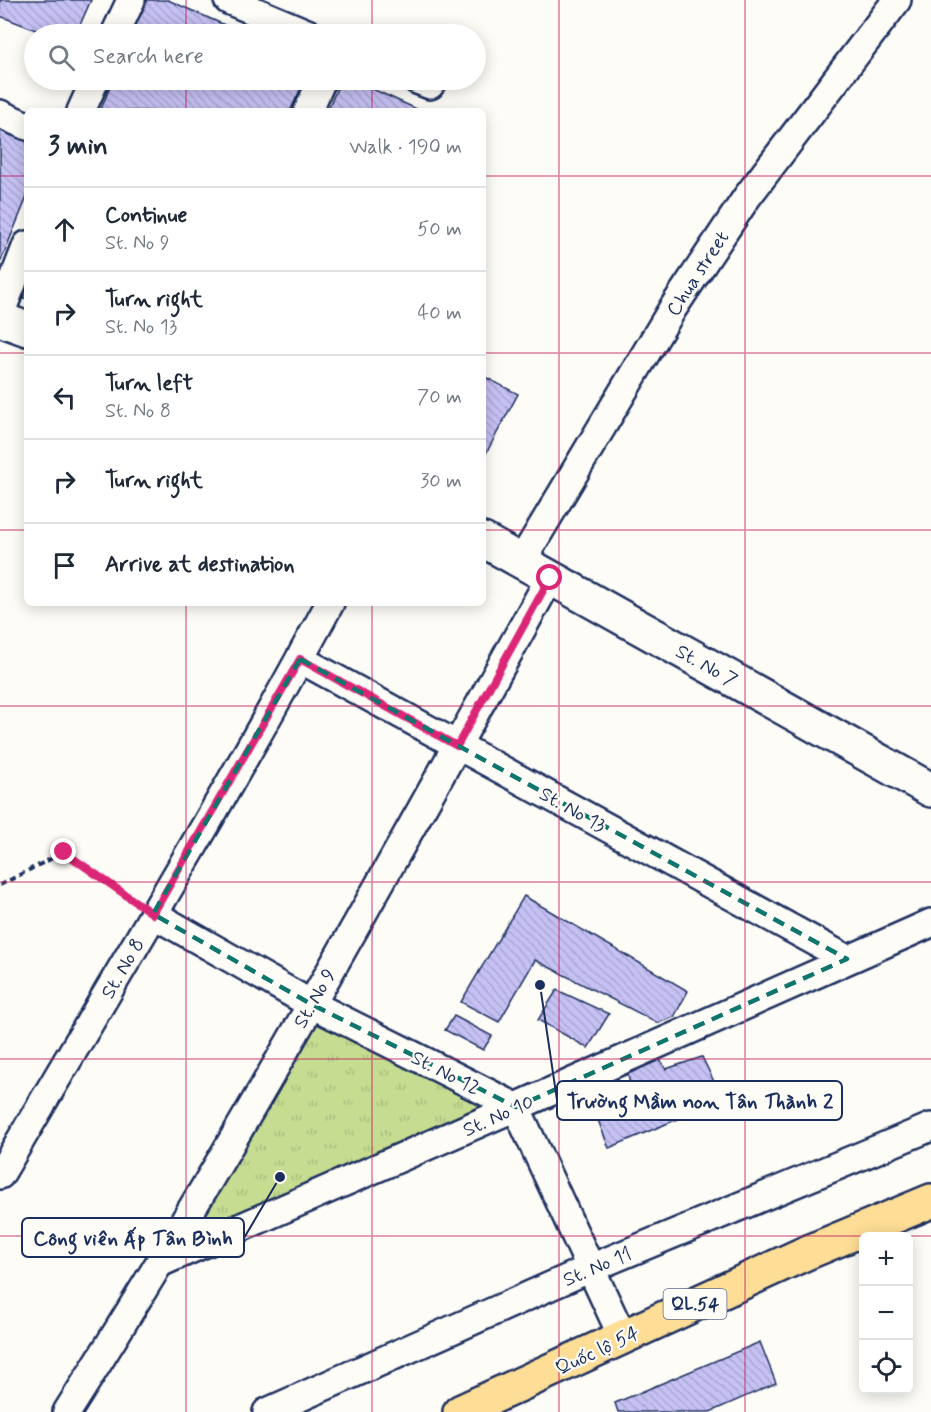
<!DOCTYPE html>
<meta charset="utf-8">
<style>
:root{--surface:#fff;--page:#f6f6f7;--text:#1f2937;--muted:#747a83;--line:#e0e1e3}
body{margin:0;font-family:Mynerve,sans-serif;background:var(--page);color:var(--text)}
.controls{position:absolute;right:18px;bottom:18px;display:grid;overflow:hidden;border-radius:9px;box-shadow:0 3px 15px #0003}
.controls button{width:54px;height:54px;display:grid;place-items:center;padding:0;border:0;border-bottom:2px solid var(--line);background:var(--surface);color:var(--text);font:30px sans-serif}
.stop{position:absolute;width:18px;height:18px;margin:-14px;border:4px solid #db2777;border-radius:50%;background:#fff}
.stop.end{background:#db2777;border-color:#fff;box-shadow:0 2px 6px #0008}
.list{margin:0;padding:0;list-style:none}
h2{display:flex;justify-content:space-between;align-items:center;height:78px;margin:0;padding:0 24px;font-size:26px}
h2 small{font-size:20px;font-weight:400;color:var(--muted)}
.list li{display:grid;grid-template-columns:39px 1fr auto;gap:18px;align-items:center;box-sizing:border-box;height:84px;padding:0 24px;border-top:2px solid var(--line)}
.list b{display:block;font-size:22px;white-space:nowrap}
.list p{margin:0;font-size:20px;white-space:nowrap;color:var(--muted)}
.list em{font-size:20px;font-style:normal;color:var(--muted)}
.icon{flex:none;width:33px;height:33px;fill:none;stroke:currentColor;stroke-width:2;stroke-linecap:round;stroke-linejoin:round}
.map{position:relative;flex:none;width:931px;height:1412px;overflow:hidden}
.search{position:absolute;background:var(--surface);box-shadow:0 3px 15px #0003;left:24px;top:24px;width:462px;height:66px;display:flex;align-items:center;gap:15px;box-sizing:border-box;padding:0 21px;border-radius:33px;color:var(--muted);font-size:22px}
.panel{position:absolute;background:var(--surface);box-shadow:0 3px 15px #0003;left:24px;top:108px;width:462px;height:498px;border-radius:9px}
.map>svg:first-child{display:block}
</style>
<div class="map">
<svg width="931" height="1412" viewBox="0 0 931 1412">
<defs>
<pattern id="park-tufts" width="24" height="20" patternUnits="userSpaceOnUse" patternTransform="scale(1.5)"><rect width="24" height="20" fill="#c6dc91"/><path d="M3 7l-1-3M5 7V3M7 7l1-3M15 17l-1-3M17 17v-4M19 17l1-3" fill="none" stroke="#aabd7f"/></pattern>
<pattern id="building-back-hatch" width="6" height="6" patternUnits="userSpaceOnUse" patternTransform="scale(1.5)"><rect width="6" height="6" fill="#c6c1f3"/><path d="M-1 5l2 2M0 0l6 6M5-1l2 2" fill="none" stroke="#aaa6d3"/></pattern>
</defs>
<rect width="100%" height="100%" fill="#fdfcf7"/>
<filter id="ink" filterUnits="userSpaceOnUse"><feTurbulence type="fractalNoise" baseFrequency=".0167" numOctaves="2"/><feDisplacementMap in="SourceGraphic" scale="12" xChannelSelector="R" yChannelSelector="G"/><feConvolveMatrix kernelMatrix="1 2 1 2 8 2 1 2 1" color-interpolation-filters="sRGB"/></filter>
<g filter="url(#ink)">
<polygon fill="url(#park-tufts)" stroke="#708678" stroke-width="1.5" points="318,1017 492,1108 182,1245"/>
<g fill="url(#building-back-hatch)" stroke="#1b2f5e" stroke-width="1.5">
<polygon points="0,0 91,0 76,34 46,34 0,16"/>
<polygon points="146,0 168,0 245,34 132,34"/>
<polygon points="113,80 305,80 290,111 100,111"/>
<polygon points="341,80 353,80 421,111 327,111"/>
<polygon points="0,127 27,139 27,197 0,263"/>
<polygon points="27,285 27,299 22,297"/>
<polygon points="483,376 518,394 483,459"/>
<polygon points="524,896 688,991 674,1017 658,1023 535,960 499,1022 461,1002"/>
<polygon points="557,990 609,1014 588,1048 538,1020"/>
<polygon points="454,1016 492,1036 483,1050 445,1030"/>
<polygon points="658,1057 666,1069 702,1057 723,1100 609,1148 590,1100 630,1085 627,1069"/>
<polygon points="760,1342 776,1383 710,1412 618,1412 615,1403"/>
</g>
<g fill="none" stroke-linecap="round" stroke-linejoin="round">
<g stroke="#1b2f5e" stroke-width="32">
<g id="street">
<polyline points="228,0 309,34"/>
<polyline points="115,34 131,0"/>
<polyline points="417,80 430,85"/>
<polyline points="81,111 95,80"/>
<polyline points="308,111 322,80"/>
<polyline points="0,114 27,126"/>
<polyline points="0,315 27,245"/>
<polyline points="521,562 673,308 747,197 897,0"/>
<polyline points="300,659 847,959"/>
<polyline points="153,914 311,1004 516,1107 623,1338"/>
<path d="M0,1175C111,985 226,797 330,603"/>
<polyline points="162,1262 516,1107 931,923"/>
<path d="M67,1412C239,1141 394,859 550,578"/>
<polyline points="267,1412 591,1268 931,1127"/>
</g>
</g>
<g stroke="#1b2f5e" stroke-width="38">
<g id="secondary">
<polyline points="0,319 27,329"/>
<polyline points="483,540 931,790"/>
</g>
</g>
<g stroke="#1b2f5e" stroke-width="38">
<polyline id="highway" points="460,1412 806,1253 931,1201"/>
</g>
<polyline stroke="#1b2f5e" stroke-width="4" stroke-dasharray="6 4.5" stroke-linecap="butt" points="0,885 64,852 133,900"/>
<use href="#street" stroke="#fdfcf7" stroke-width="27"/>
<use href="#secondary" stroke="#fdfcf7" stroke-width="33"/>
<use href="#highway" stroke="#fedd96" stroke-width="33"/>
</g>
</g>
<g fill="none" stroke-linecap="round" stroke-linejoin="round" filter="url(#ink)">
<polyline stroke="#db2777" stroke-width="8" points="64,852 153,914 300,659 457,746 550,578"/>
</g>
<path fill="none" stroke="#0f766e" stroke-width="4.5" stroke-dasharray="12 8" stroke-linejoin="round" d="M300,659L847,959L516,1107L311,1004L153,914Z"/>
<path fill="none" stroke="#c2185b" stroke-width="1.5" stroke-opacity="0.55" d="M186,0V34M372,0V34M559,0V1412M745,0V1412M186,80V111M372,80V111M0,176H27M483,176H931M0,353H27M483,353H931M0,530H27M483,530H931M186,603V1412M372,603V1412M0,706H931M0,882H931M0,1059H931M0,1236H931"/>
<g text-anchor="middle" stroke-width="4.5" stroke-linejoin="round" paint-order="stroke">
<rect fill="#fdfcf7" stroke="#5f6c8c" stroke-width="1.5" x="663.5" y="1289" width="63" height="30" rx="4.5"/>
<g font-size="18" font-weight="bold" fill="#1b2f5e">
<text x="695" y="1310">QL.54</text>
</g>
<g font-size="20" fill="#1b2f5e" stroke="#fdfcf7">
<text transform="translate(697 273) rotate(-57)" y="7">Chua street</text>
<text transform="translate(707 665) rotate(29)" y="7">St. No 7</text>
<text transform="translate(573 809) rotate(29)" y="7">St. No 13</text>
<text transform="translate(122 968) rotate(-60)" y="7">St. No 8</text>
<text transform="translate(314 998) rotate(-60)" y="7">St. No 9</text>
<text transform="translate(446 1072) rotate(27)" y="7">St. No 12</text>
<text transform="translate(498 1115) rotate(-24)" y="7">St. No 10</text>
<text transform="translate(597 1266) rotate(-23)" y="7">St. No 11</text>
<text transform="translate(597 1350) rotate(-25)" y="7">Quốc lộ 54</text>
</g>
</g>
<path fill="none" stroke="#1b2f5e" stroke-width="2" d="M540 985L557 1100M280 1177L244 1238"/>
<g fill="#1b2f5e" stroke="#fdfcf7" stroke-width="2">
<circle cx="540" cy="985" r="6"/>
<circle cx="280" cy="1177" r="6"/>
</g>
<g fill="#fdfcf7" stroke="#1b2f5e" stroke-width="2">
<rect x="557" y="1081" width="285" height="39" rx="6"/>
<rect x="22" y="1218" width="222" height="39" rx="6"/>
</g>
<g font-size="21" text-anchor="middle" font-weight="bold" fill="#1b2f5e">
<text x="700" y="1108">Trường Mầm non Tân Thành 2</text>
<text x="133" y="1245">Công viên Ấp Tân Bình</text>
</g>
</svg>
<div class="controls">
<button>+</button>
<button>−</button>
<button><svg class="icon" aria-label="locate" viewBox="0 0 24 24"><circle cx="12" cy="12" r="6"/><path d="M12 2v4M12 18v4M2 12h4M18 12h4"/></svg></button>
</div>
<div class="stop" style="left:550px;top:578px"></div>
<div class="stop end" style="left:64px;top:852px"></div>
<div class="search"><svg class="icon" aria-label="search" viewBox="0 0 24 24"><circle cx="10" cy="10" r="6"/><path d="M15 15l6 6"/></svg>Search here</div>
<section class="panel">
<h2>3 min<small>Walk · 190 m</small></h2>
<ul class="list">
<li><svg class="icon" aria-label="ahead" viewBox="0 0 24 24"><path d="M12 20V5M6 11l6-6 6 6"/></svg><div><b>Continue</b><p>St. No 9</p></div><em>50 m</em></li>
<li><svg class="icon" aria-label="right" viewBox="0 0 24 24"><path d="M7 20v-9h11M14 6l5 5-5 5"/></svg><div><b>Turn right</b><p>St. No 13</p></div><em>40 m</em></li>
<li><svg class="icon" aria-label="left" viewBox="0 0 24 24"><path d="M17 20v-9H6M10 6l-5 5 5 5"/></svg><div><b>Turn left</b><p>St. No 8</p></div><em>70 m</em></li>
<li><svg class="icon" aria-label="right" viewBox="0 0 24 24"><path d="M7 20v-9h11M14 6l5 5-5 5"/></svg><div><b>Turn right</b></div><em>30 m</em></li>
<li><svg class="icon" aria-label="arrive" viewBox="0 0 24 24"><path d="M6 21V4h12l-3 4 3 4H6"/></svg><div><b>Arrive at destination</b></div></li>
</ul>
</section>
</div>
